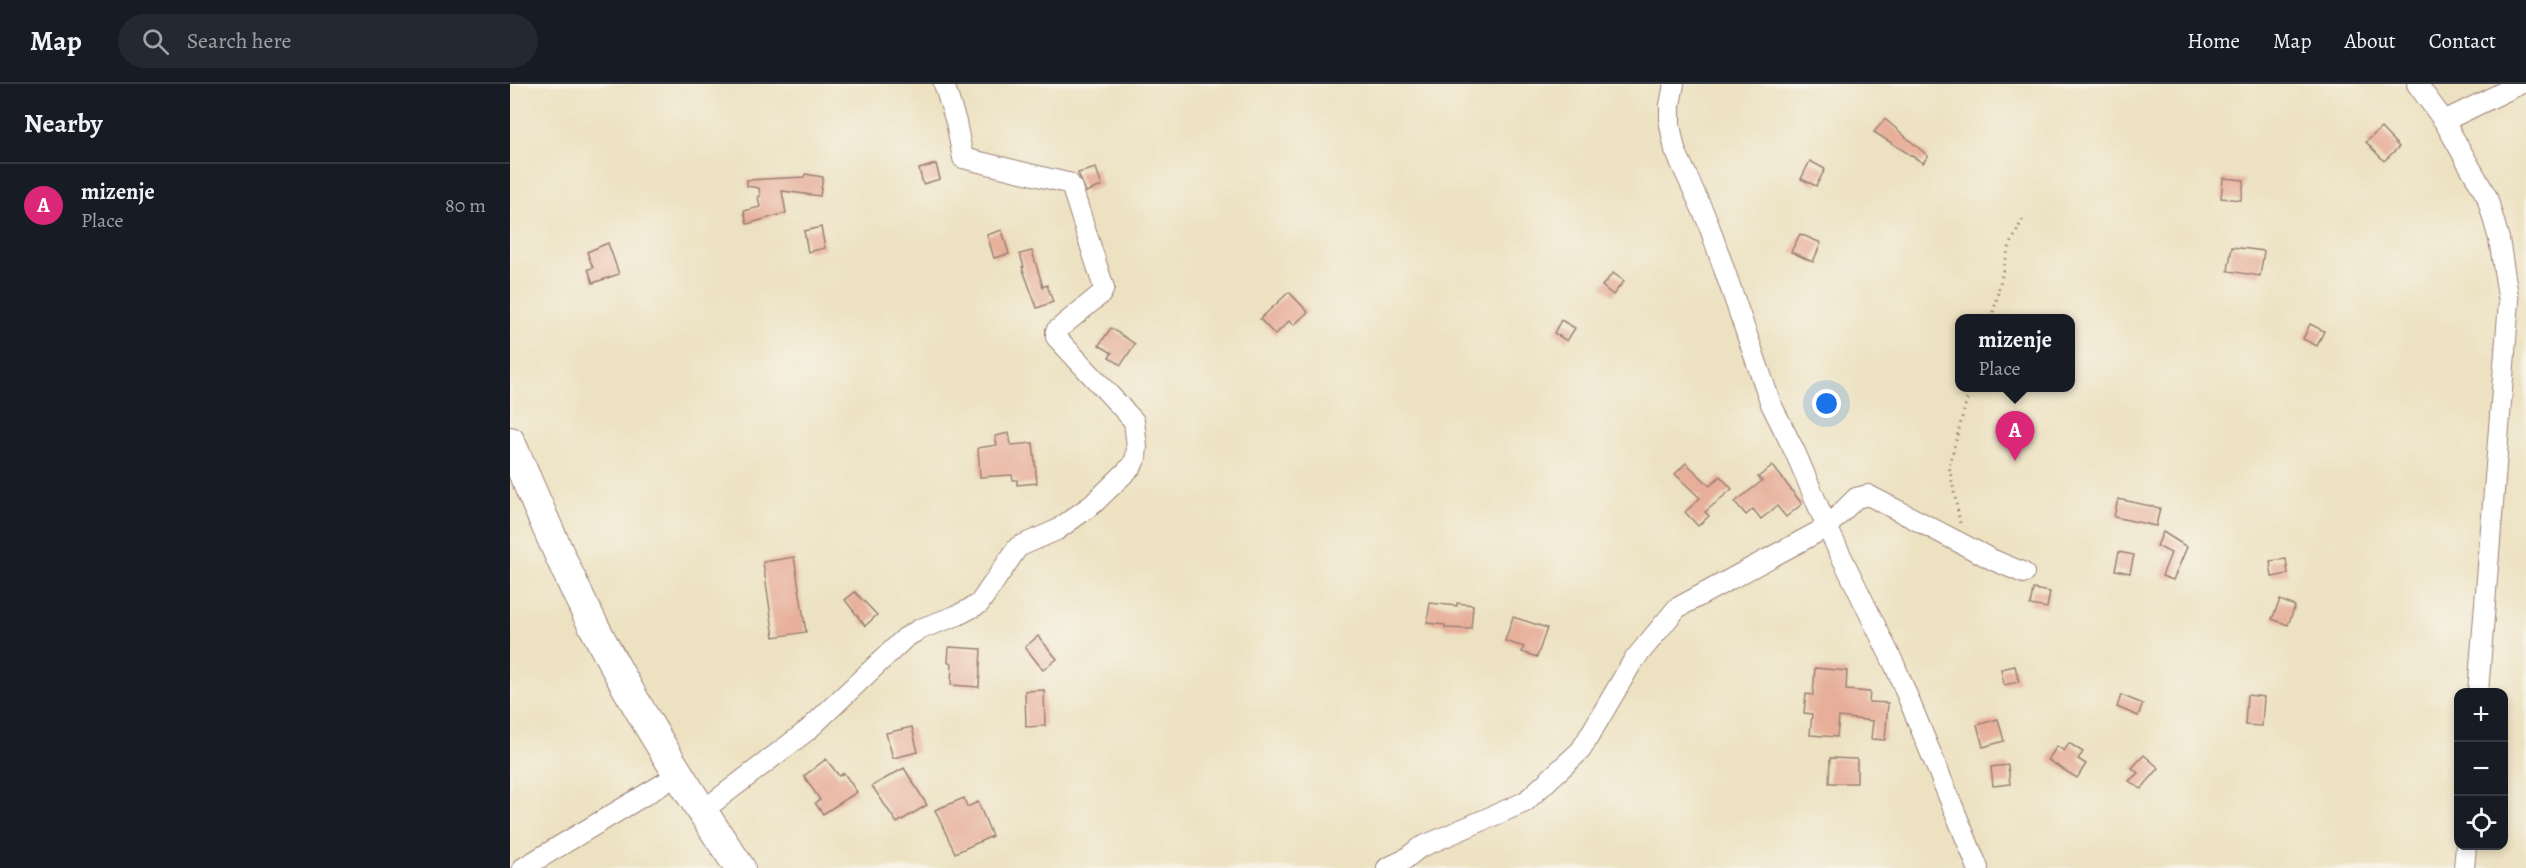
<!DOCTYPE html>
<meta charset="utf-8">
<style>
:root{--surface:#171b24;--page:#242831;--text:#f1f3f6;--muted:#9ea1a6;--line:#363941;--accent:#db2777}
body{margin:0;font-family:Alegreya,serif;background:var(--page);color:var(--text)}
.controls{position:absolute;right:18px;bottom:18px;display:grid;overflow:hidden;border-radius:12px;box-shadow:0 3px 9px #0003}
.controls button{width:54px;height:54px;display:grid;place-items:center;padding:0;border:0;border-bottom:2px solid var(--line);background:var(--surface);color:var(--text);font:30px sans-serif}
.you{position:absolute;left:1317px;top:320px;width:21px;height:21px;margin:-15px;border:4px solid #fff;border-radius:50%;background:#1a73e8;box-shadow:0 0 0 9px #1a73e833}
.badge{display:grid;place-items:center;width:39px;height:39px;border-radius:50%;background:var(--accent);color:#fff;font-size:20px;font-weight:700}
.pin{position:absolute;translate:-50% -50px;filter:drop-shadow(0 2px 3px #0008)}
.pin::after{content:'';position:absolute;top:32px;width:21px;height:18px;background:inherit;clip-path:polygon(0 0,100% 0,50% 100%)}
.popup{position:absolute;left:1445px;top:230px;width:120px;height:78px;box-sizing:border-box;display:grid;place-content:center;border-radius:12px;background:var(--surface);filter:drop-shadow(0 2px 4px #0005);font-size:20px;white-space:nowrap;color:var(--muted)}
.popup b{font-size:22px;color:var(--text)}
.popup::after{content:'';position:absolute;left:50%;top:100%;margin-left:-12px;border:12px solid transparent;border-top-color:var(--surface)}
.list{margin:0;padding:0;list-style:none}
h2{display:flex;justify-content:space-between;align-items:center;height:78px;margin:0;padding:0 24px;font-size:26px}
h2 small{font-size:20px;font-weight:400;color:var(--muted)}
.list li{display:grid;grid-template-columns:39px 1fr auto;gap:18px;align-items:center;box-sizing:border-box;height:84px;padding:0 24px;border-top:2px solid var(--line)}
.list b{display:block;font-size:22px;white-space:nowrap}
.list p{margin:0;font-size:20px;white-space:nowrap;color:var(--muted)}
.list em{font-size:20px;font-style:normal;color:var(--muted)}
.icon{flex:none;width:33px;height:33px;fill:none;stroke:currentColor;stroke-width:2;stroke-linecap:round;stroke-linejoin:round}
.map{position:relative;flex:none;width:2016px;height:784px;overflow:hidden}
header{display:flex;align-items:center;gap:36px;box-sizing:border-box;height:84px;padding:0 30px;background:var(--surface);border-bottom:2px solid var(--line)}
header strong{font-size:28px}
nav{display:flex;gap:33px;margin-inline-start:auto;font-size:21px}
.search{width:420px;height:54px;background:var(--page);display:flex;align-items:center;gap:15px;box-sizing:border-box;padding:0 21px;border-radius:33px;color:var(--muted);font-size:22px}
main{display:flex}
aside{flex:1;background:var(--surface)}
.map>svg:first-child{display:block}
</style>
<header>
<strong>Map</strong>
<div class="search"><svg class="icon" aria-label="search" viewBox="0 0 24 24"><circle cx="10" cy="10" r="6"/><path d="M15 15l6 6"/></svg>Search here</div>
<nav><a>Home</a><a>Map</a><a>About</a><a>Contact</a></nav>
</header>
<main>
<aside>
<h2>Nearby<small></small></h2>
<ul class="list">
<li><span class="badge">A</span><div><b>mizenje</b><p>Place</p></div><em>80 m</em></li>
</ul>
</aside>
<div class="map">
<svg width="2016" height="784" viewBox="0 0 2016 784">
<rect width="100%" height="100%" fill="#f7f3e8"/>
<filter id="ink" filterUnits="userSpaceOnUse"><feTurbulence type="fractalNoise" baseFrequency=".0167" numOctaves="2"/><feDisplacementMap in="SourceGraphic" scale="12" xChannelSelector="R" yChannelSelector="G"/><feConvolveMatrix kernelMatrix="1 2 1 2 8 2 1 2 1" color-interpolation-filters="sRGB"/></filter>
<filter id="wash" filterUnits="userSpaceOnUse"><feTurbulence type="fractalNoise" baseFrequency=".008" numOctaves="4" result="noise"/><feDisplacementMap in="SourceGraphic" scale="24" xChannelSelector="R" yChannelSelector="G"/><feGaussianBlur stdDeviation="1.35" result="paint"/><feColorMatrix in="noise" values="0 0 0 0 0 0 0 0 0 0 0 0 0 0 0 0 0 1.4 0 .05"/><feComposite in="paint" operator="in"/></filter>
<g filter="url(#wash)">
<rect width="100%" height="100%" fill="#ece1c0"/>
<g id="blocks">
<g fill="#e7af9a">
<polygon points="1375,35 1418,72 1413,79 1364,48"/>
<polygon points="1871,44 1889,63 1874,77 1856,58"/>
<polygon points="1300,77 1315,85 1306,102 1291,95"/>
<polygon points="426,80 430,95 413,100 409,85"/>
<polygon points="586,84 592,102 576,108 568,89"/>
<polygon points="295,90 313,93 310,112 272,107 276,129 237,140 234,127 250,123 248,113 250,112 249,104 237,102 237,96 294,93"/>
<polygon points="1713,94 1734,96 1731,116 1711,114"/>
<polygon points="311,143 315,164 298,168 294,147"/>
<polygon points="492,146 499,170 484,174 477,151"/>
<polygon points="1290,150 1311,159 1303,178 1281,168"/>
<polygon points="98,159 109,190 83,199 78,185 83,184 77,168"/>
<polygon points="1722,163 1754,167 1750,192 1718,187"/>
<polygon points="522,167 533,203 537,201 543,218 527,224 512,183 514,183 510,170"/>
<polygon points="1103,189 1114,197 1103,211 1092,202"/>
<polygon points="779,208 798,228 784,241 779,237 765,251 750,235"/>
<polygon points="1051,236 1065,244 1057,257 1044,249"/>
<polygon points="1800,240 1814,247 1807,262 1793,255"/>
<polygon points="601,244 625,260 611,281 599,273 602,269 589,261"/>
<polygon points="499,349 501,361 523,359 527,399 507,401 507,396 503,396 502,391 470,393 468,364 487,361 485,352"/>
<polygon points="1176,379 1200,402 1210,392 1222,405 1195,428 1199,432 1188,442 1175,428 1190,414 1165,390"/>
<polygon points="1263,382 1292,420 1276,433 1267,422 1251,435 1243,425 1236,431 1225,418 1252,397 1248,393"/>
<polygon points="1608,415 1650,424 1646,442 1604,433"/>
<polygon points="1653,448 1677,463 1663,496 1652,492 1661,469 1647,462"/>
<polygon points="1609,468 1624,471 1620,489 1605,486"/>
<polygon points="284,473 296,548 264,553 253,478"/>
<polygon points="1776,475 1778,490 1762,493 1760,477"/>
<polygon points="1523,505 1540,508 1537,524 1520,521"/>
<polygon points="345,508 367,531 355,542 335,516"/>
<polygon points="1770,516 1785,522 1778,541 1762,535"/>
<polygon points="920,519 947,522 947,519 963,521 961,545 935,544 935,541 917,539"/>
<polygon points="1003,533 1037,544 1027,573 1012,568 1014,563 995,557"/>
<polygon points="528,552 547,575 533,586 515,563"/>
<polygon points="439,563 471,565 469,603 441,601 442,579 438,578"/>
<polygon points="1505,582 1509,598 1494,601 1491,585"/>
<polygon points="1305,584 1337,587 1336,606 1360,608 1359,618 1378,619 1375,656 1361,655 1363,637 1329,633 1327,653 1300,651 1302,630 1294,629 1296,610 1303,611"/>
<polygon points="534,606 535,642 516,643 515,607"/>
<polygon points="1611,611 1633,620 1628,632 1607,623"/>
<polygon points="1737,611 1754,613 1752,642 1735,641"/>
<polygon points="1488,635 1494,657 1473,663 1467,641"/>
<polygon points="402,643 408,668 383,674 376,649"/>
<polygon points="1559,659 1573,668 1568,675 1576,680 1567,694 1538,676 1547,662 1554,667"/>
<polygon points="1634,671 1649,684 1631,705 1619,697 1628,689 1622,684"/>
<polygon points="1320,674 1347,675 1347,699 1319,699"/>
<polygon points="316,675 329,692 334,689 347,708 313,730 305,719 310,716 294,692"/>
<polygon points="1498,681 1500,700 1483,702 1481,683"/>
<polygon points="394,684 417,721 387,739 362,702"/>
<polygon points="454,714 457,723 468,718 482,752 445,769 425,726"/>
</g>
</g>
</g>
<g filter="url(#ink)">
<use href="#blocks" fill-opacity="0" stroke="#9b8076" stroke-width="1.5"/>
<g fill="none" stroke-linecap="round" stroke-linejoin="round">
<g stroke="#9b8076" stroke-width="22">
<g id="minor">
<polyline points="1164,0 1160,21 1160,41 1165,66 1197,136 1261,320 1286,370 1317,443 1385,582 1468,784"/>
<polyline points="1907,0 1934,37 1977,113 1989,155 1999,218 1968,608"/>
<polyline points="1934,37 2010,0"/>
<polyline points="191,728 298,646 395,554 410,545 448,531 469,520 508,463 547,446 583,420 622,382 626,373 627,363 624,337 546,253 546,247 591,210 594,204 562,104 559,99 553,98 453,74 446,38 434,0"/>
<polyline points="13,784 168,691"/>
<polyline points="877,784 894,776 909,764 1015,718 1071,666 1123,577 1167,524 1317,443 1346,414 1358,411 1483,476 1514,489"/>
<polyline points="1954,784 1956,762"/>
</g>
</g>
<g stroke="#9b8076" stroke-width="32">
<path id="highway" d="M0,358C25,415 49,473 77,529C122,618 174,702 230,784"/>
</g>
<g stroke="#9b8076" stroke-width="3" stroke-dasharray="1.5 4.5" stroke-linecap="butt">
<polyline points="1482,234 1498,166 1514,132"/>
<polyline points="1450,439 1439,382 1460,304"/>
</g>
<use href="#minor" stroke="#fff" stroke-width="20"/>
<use href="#highway" stroke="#fff" stroke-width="30"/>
</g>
</g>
</svg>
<div class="controls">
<button>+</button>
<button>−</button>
<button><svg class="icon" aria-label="locate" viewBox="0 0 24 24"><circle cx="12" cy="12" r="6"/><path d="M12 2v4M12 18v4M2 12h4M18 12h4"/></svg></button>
</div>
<div class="you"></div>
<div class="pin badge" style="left:1505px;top:377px">A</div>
<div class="popup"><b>mizenje</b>Place</div>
</div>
</main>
